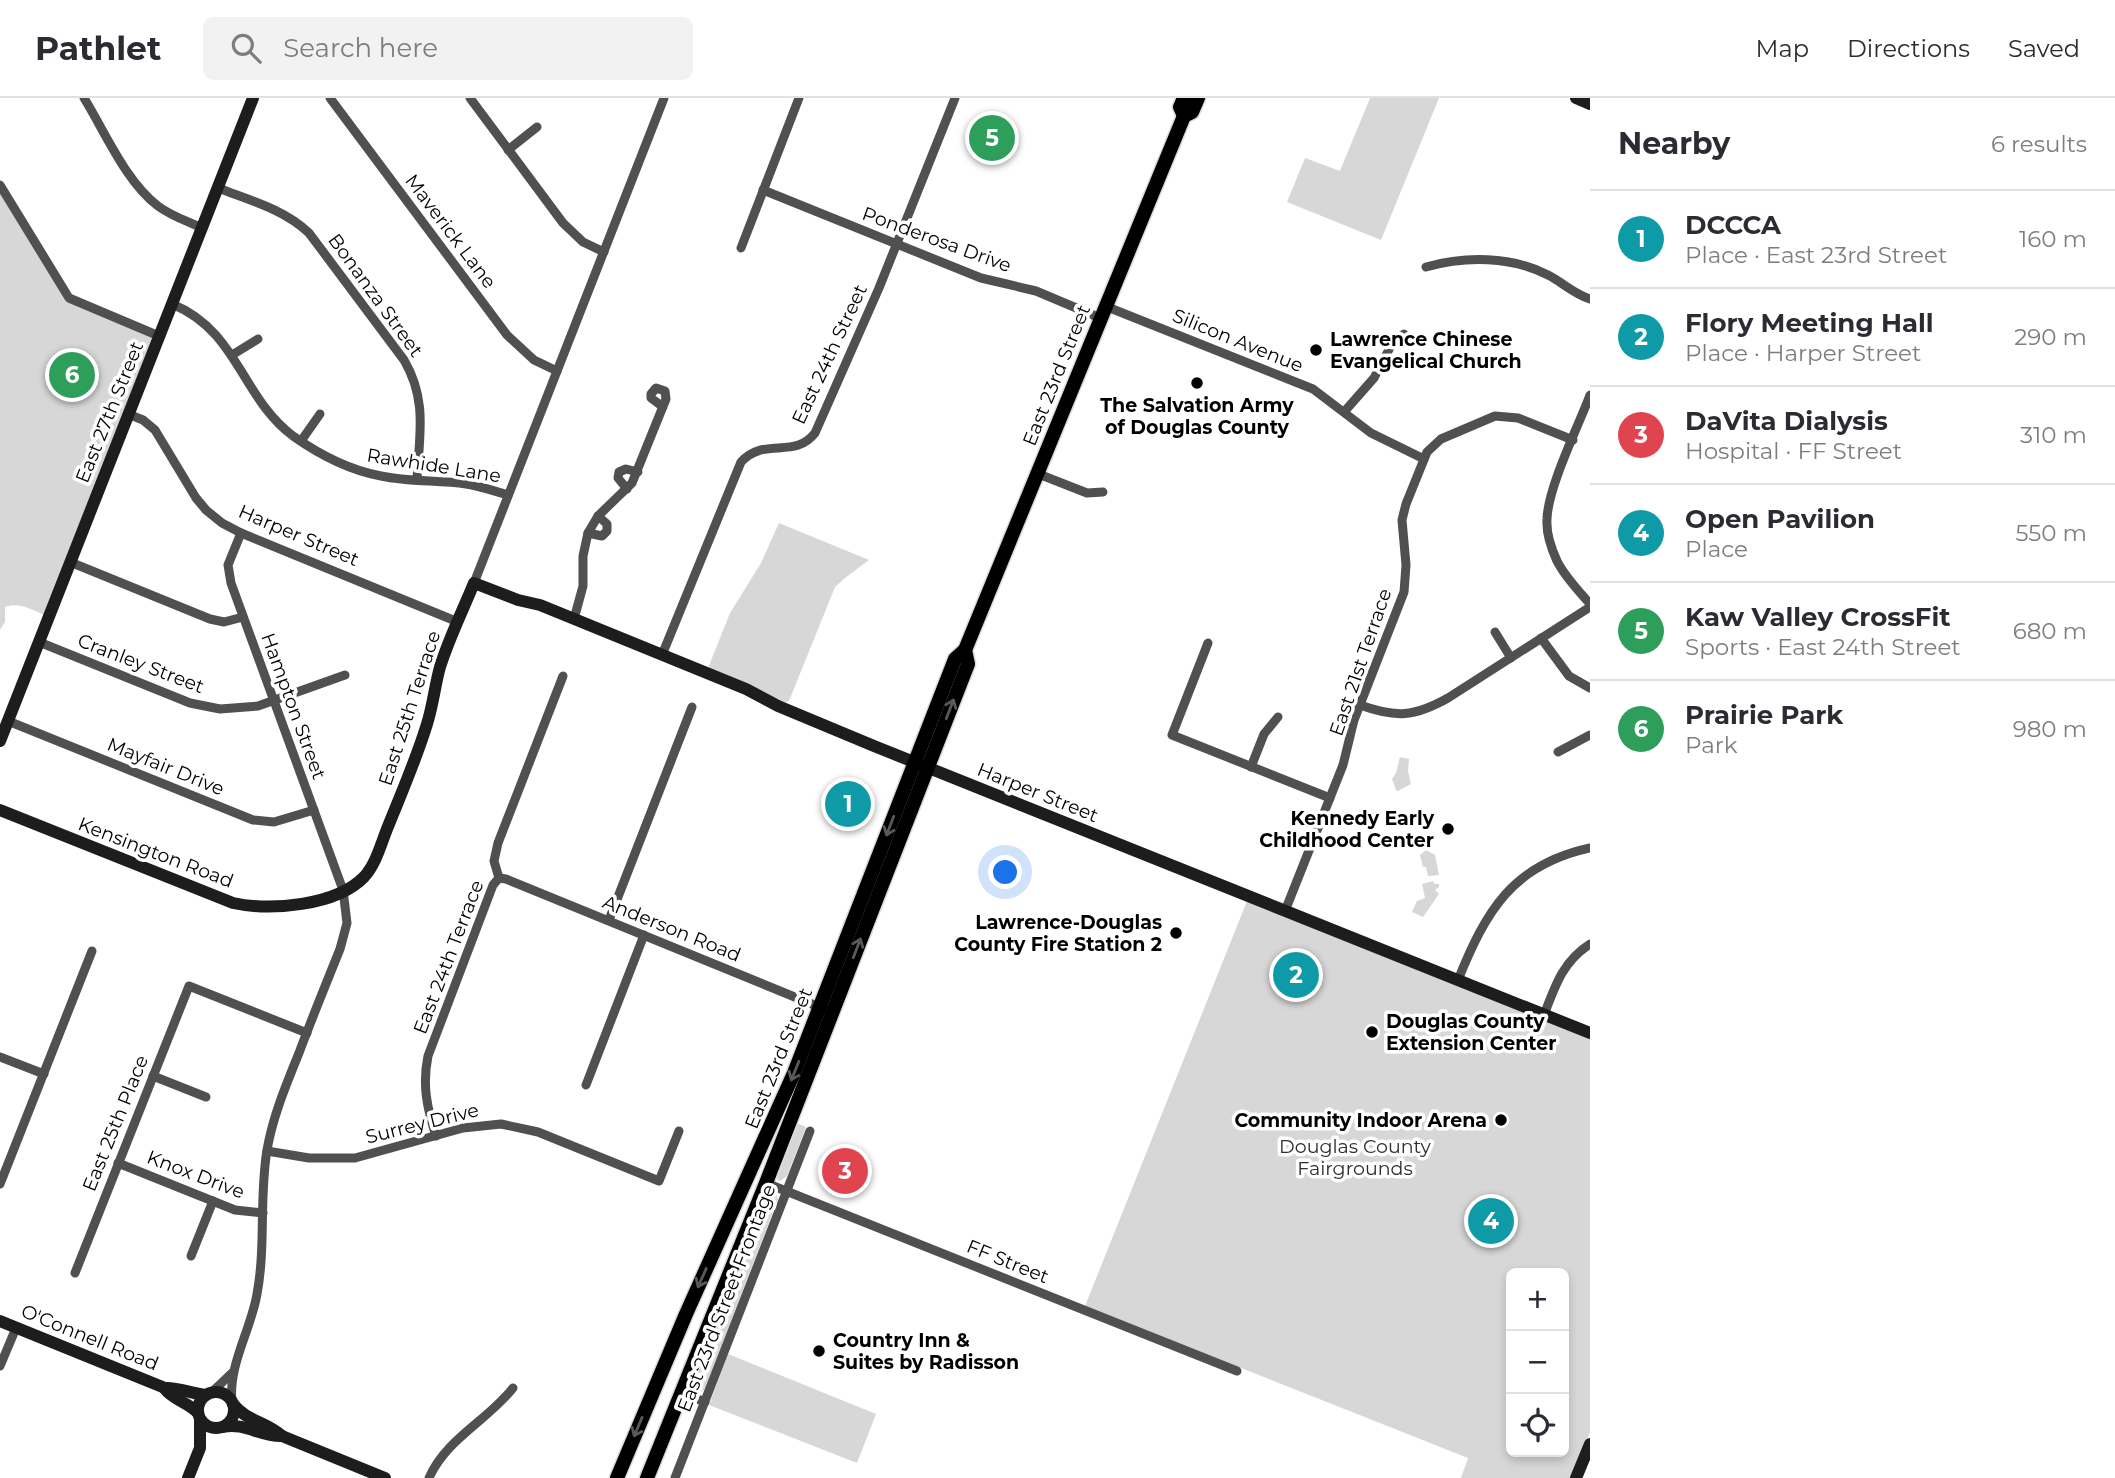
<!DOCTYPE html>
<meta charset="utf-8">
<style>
:root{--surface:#fff;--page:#f2f2f3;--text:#2b2b33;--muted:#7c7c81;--line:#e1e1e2;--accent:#000}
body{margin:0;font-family:Montserrat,sans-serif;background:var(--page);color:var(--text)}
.controls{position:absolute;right:21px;bottom:21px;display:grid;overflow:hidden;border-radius:10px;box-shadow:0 4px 10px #0003}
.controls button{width:63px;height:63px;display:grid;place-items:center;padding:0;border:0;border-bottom:2px solid var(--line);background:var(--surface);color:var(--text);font:35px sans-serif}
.you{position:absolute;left:1006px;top:775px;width:24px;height:24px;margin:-18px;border:5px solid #fff;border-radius:50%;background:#1a73e8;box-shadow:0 0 0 10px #1a73e833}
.badge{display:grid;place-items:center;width:46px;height:46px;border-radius:50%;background:var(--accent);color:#fff;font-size:23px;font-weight:700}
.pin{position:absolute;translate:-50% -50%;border:4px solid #fff;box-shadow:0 2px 7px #0006}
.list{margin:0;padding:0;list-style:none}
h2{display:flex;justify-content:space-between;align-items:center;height:91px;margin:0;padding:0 28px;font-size:30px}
h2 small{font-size:23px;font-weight:400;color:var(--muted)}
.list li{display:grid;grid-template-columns:46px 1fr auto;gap:21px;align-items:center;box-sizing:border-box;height:98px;padding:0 28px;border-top:2px solid var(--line)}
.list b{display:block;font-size:26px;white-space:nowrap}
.list p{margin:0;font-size:23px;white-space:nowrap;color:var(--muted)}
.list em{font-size:23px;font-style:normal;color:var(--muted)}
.icon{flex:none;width:38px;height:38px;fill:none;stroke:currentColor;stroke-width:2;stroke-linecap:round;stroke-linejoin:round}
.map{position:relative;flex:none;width:1590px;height:1380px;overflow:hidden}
header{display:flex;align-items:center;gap:42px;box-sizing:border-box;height:98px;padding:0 35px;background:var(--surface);border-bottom:2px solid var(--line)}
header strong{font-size:33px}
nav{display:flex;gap:38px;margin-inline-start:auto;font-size:24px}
.search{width:490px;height:63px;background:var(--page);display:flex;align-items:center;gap:18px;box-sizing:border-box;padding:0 24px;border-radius:10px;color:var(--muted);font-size:26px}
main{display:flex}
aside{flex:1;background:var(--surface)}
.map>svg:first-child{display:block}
</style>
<header>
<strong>Pathlet</strong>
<div class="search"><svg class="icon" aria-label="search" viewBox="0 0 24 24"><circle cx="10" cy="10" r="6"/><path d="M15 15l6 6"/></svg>Search here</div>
<nav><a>Map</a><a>Directions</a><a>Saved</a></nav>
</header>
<main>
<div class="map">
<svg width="1590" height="1380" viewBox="0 0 1590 1380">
<rect width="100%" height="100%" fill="#fff"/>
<g fill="#d7d7d7" fill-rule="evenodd">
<polygon points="1370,0 1439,0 1381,142 1287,104 1305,60 1340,73"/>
<path d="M0,87L65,196L159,238L49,519C35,513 19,503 5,509V524L0,532Z"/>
<polygon points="779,425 869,462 845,480 835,489 789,603 783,605 708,570 730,515 761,465"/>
<polygon points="1400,659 1409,661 1408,673 1411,686 1398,693 1396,692 1392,681 1396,675"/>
<polygon points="1426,752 1435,757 1439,777 1428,778 1426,769 1423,769 1420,757"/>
<polygon points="1433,783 1434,786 1439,786 1439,789 1435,792 1439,796 1423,819 1412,814 1417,803 1425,800 1422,786"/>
<path d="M1247,803L1590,940V1334L1572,1380H1461L1468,1360L1085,1208ZM1511,1175H1564V1354H1511Z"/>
<polygon points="797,1025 806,1029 787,1078 780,1083 777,1081 778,1075"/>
<polygon points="771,1094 776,1094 778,1101 705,1291 700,1295 696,1294 692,1287 768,1096"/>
<polygon points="728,1256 876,1316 857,1365 709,1307"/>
</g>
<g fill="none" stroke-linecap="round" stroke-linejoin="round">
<g stroke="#dbdbdb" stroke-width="17">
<g id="primary">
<polyline points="1184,0 1180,9 1184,18"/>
<polyline points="617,1380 686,1216 794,975 955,561 965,552 1184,18 1192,14 1198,0"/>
<polyline points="647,1380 766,1085 968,566 965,552"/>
</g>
</g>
<g stroke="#505050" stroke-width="9">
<path d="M84,0C105,34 126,84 158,108C171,118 187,123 202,130"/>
<polyline points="330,0 507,237 534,262 557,273"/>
<polyline points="470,0 563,125 583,144 604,154"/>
<polyline points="508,52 537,29"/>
<polyline points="0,87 69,200 159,238"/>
<path d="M218,90C249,102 284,111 309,135L404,262C428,303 419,338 417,382"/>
<polyline points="763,92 981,180 1036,193 1100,220"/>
<polyline points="741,150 799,0"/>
<path d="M1426,169C1465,158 1511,158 1548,177C1562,184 1574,196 1590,201"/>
<path d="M172,206C238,233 241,299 293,338C320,357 348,372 381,378C409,384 438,382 466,386C480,388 494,393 508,397"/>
<polyline points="1105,208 1313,291 1371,335 1424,361"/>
<polyline points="232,257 258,241"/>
<path d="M1590,297C1578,329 1548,389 1547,421C1546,435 1551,450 1557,463C1565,479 1578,492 1590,506"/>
<polyline points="1344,314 1374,280 1394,242 1404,236"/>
<polyline points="128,316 143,322 155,332 196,400 206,412 222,425 241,435 458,524"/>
<polyline points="301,343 320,316"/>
<polyline points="1036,375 1087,395 1103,394"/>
<polyline points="627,391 618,380 619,374 626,371 638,374"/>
<polyline points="588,435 602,438 607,433 607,426 598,418"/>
<polyline points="70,464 210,521 224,524 243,519"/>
<polyline points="474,485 664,0"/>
<polyline points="574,521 583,488 583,458 588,435 598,418 632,385 666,301 665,293 656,290 651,296 651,300 663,309"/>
<polyline points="1495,534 1511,560"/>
<polyline points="1541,540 1569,578 1590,590"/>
<polyline points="39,544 190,605 220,611 258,608 345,577"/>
<polyline points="1208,545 1172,637 1330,700"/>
<path d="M662,557L741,364C765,338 794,362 815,335L879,190L955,0"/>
<path d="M1360,607C1396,620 1414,619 1448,600L1590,509"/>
<polyline points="8,623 253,722 274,724 314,712"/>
<polyline points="1558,654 1590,637"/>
<polyline points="1251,669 1264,636 1278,619"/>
<polyline points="499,780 506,781 824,911"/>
<polyline points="499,780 494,763 498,745 563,578"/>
<polyline points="1285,813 1343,667 1354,622 1404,494 1406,467 1402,422 1406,406 1427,354 1441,341 1495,318 1518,320 1573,342"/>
<polyline points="609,822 692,609"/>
<path d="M1458,882C1486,813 1512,767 1590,750"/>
<path d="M1544,917C1555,888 1563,863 1590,846"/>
<polyline points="0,959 44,976"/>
<polyline points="153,978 206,999"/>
<polyline points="586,987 644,837"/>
<path d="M436,1038C427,1010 422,987 428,958L493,787L499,780"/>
<polyline points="267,1053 309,1060 355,1060 463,1030 501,1026 538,1034 659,1083 679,1033"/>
<polyline points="118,1065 235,1112 263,1115"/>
<polyline points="766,1085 1237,1273"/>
<polyline points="0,1086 92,853"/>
<polyline points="191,1158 213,1103"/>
<polyline points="75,1175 189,888 307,935"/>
<polyline points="0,1268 16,1230"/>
<polyline points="212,1294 232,1275"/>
<polyline points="682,1295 705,1304"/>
<path d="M232,1304C228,1267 251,1232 257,1196C266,1148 259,1100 267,1052C273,1018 286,987 299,955C312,920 326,886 340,851L347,825L343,792L231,485L228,467L241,435"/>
<path d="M429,1380C446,1341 487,1323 513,1290"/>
<polyline points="675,1380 810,1033"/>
</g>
<g stroke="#1d1d1d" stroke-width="12">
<polyline points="1576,0 1590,6"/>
<polyline points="0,643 253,0"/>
<path d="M0,712L233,805C270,813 336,808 364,779C376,766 381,746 387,731C401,696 416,662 427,626C433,607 435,587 440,569C449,540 463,512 474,485L518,502L540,507L746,591L778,608L874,648L1590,935"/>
<path d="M0,1223L165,1290C178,1289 192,1296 206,1297"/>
<path d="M165,1291C173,1302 188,1304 198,1315"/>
<circle cx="216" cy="1312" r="18"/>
<path d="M233,1306C246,1323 267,1324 282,1338L385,1380"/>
<path d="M223,1329C244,1324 261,1339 282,1338"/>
<polyline points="188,1380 200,1350 200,1321"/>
<polyline points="1576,1380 1590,1346"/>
</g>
<use href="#primary" stroke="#000" stroke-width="14"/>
</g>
<defs><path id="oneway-shaft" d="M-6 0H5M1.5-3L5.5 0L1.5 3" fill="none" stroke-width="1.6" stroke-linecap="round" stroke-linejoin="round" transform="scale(1.75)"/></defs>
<g stroke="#595959">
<use href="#oneway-shaft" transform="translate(950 611) rotate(-69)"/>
<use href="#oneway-shaft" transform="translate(890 728) rotate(111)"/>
<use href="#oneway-shaft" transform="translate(857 850) rotate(-69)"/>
<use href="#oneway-shaft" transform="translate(795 973) rotate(112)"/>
<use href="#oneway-shaft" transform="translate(702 1180) rotate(114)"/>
<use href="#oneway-shaft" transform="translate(638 1329) rotate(113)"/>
</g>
<g fill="#000" stroke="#fff" stroke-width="2.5">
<circle cx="1316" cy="252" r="7"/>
<circle cx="1197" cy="285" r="7"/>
<circle cx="1448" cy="731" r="7"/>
<circle cx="1176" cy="835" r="7"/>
<circle cx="1372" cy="934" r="7"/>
<circle cx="1501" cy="1022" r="7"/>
<circle cx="819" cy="1253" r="7"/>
</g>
<g text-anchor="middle" stroke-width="7" stroke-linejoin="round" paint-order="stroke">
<g font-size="19" fill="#000" stroke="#fff">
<text transform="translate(451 133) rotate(53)" y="7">Maverick Lane</text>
<text transform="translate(937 141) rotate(20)" y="7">Ponderosa Drive</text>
<text transform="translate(376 197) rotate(54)" y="7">Bonanza Street</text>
<text transform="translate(1238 242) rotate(22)" y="7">Silicon Avenue</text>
<text transform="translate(829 256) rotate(-65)" y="7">East 24th Street</text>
<text transform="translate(1056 277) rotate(-68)" y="7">East 23rd Street</text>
<text transform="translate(109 314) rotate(-68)" y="7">East 27th Street</text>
<text transform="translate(434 367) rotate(9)" y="7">Rawhide Lane</text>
<text transform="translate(299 437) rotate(23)" y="7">Harper Street</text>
<text transform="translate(1360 564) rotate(-71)" y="7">East 21st Terrace</text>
<text transform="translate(141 565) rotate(21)" y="7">Cranley Street</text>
<text transform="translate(294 608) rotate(70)" y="7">Hampton Street</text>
<text transform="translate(409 610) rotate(-72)" y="7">East 25th Terrace</text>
<text transform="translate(166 668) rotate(22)" y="7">Mayfair Drive</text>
<text transform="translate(1038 694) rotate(22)" y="7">Harper Street</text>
<text transform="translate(156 754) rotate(21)" y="7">Kensington Road</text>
<text transform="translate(672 830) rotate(22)" y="7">Anderson Road</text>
<text transform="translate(448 859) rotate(-69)" y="7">East 24th Terrace</text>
<text transform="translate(778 960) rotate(-68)" y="7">East 23rd Street</text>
<text transform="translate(115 1025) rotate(-68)" y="7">East 25th Place</text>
<text transform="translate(422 1025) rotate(-14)" y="7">Surrey Drive</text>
<text transform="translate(196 1076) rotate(21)" y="7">Knox Drive</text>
<text transform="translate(1008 1163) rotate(22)" y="7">FF Street</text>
<text transform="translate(726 1200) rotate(-69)" y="7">East 23rd Street Frontage</text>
<text transform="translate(90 1239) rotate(22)" y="7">O'Connell Road</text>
</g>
<g font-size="19" font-weight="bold" fill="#000" stroke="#fff" text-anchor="start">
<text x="1330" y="248">Lawrence Chinese<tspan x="1330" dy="22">Evangelical Church</tspan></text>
<text x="1197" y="314" text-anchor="middle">The Salvation Army<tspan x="1197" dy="22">of Douglas County</tspan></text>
<text x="1434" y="727" text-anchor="end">Kennedy Early<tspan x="1434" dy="22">Childhood Center</tspan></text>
<text x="1162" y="831" text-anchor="end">Lawrence-Douglas<tspan x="1162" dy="22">County Fire Station 2</tspan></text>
<text x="1386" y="930">Douglas County<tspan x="1386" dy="22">Extension Center</tspan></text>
<text x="1487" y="1029" text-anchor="end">Community Indoor Arena</text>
<text x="833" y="1249">Country Inn &amp;<tspan x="833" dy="22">Suites by Radisson</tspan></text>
</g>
<g font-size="19" fill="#2e2e2e" stroke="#fff">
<text x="1355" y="1055">Douglas County<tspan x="1355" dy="22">Fairgrounds</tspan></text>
</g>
</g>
</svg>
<div class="controls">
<button>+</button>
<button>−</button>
<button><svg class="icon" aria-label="locate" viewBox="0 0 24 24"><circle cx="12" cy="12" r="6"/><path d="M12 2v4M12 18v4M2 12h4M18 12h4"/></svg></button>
</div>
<div class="you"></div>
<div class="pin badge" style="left:848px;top:706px;background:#0f9aa8">1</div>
<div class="pin badge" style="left:1296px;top:877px;background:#0f9aa8">2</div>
<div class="pin badge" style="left:845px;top:1073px;background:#e0444e">3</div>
<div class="pin badge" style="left:1491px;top:1123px;background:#0f9aa8">4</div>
<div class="pin badge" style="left:992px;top:40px;background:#2e9e5b">5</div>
<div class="pin badge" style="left:72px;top:277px;background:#2e9e5b">6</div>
</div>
<aside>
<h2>Nearby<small>6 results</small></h2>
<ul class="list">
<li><span class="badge" style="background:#0f9aa8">1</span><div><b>DCCCA</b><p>Place · East 23rd Street</p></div><em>160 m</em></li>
<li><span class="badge" style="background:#0f9aa8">2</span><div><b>Flory Meeting Hall</b><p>Place · Harper Street</p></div><em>290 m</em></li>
<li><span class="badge" style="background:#e0444e">3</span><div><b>DaVita Dialysis</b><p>Hospital · FF Street</p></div><em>310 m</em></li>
<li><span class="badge" style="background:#0f9aa8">4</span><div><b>Open Pavilion</b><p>Place</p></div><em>550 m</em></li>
<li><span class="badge" style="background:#2e9e5b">5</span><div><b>Kaw Valley CrossFit</b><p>Sports · East 24th Street</p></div><em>680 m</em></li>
<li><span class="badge" style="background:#2e9e5b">6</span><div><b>Prairie Park</b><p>Park</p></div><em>980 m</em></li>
</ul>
</aside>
</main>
